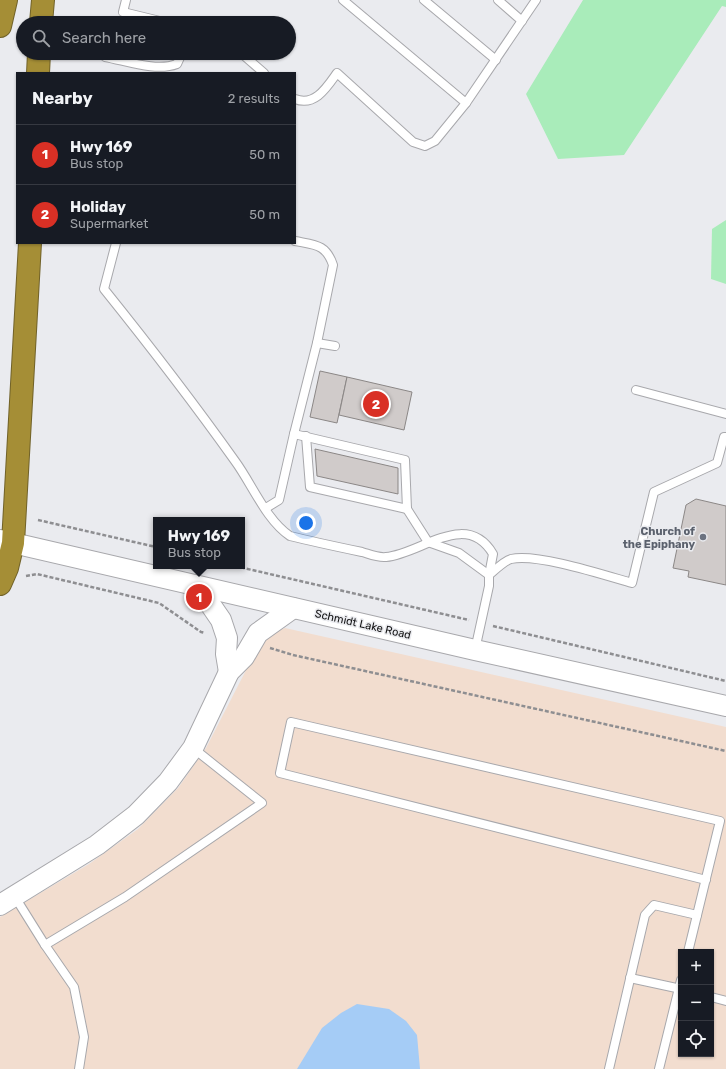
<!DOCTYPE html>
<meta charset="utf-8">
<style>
:root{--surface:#171b24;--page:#242831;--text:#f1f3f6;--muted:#9ea1a6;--line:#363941;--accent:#d93025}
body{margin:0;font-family:Rubik,sans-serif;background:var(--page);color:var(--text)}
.controls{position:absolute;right:12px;bottom:12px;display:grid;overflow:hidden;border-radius:0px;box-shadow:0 1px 3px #0004}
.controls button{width:36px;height:36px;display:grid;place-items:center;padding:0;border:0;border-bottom:1px solid var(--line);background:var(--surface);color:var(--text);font:20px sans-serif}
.you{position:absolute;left:306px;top:523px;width:14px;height:14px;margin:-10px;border:3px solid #fff;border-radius:50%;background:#1a73e8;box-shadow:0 0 0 6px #1a73e833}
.badge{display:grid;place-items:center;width:26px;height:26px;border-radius:50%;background:var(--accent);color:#fff;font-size:13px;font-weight:700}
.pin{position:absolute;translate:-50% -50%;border:2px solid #fff;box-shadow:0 1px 4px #0006}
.popup{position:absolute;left:153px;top:517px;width:92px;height:52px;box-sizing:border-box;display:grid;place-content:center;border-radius:0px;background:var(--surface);filter:drop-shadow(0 1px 3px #0005);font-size:13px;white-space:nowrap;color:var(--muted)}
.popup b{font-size:15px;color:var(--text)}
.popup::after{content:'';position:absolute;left:50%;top:100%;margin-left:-8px;border:8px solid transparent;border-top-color:var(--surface)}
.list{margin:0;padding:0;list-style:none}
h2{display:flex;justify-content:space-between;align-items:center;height:52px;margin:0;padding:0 16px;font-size:17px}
h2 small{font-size:13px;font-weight:400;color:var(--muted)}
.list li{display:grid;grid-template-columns:26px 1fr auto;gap:12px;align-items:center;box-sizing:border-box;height:60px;padding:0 16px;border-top:1px solid var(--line)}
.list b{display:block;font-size:15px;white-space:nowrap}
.list p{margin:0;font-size:13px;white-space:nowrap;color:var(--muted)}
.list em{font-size:13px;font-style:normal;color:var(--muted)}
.icon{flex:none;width:22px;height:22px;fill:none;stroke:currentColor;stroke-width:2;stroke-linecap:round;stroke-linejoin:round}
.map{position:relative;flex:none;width:726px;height:1069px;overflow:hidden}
.search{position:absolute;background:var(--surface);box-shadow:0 1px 3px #0004;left:16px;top:16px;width:280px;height:44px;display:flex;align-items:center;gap:10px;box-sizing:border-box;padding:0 14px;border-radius:22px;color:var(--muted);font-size:15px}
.panel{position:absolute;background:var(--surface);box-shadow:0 1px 3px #0004;left:16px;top:72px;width:280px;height:172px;border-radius:0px}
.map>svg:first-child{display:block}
</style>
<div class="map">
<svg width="726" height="1069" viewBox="0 0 726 1069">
<rect width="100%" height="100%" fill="#eaebef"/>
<path fill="#f2ddcf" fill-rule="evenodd" d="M285,628L726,727V1069H0V917L89,864L138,829L178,788L206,748L262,639ZM681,952H711V1054H681Z"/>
<g fill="#a9ecba">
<polygon points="583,0 726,0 726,7 722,6 624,155 558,159 526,94"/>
<polygon points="726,220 726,284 711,279 712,229"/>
</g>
<polygon fill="#a5ccf6" points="357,1004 389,1009 406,1021 417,1035 420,1069 297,1069 322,1028 341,1013"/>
<g fill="#d0cbca" stroke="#8b8786">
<polygon points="320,371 347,377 337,423 310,417"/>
<polygon points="347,377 412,392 404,430 339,415"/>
<polygon points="315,449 398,468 398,494 317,476"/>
<polygon points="696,499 726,506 726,585 688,577 689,571 673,568 686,505"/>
</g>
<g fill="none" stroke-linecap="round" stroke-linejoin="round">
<g stroke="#a8a8ac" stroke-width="10">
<g id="service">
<polyline points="126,0 123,12 168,23"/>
<polyline points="343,0 466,103"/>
<polyline points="424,0 496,60"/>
<polyline points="498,0 522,21"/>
<polyline points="241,53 264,73"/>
<path d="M105,57C127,61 156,72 177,64L182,53"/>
<path d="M295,99C315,107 327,87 337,73L413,142L425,146L435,141L466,103L536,0"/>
<path d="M295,241C315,245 326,244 333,265L317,343L294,434L405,460L407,509L428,542L459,553L489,575"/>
<path d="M116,243L104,289C149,345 193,402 235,461C252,484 266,520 290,536C314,542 338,547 362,552C369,554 378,558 386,557C421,554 466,509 493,554L489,575V586L475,650"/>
<polyline points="317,343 335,346"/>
<polyline points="636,390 726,414"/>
<polyline points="306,436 310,487 407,509"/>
<polyline points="266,508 279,500 294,434"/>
<path d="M489,575C495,570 504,561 511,559C537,553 604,575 632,583L654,492L717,463L724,437H726"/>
<polyline points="15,897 45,945 74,987 84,1037 79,1069"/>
<polyline points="45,945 125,897 262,803 193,748"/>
<polyline points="688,952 720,821 291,722 280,773 706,880"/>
<polyline points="630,978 681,989"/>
<polyline points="711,997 726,1001"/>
<polyline points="609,1069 645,915 654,905 697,915"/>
<polyline points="659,1069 681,980"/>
</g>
</g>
<g stroke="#a8a8ac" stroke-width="22">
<g id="tertiary">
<polyline points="0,540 475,650 726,706"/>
<polyline points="191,585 208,601 221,620 227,638 226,654 229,672"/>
<polyline points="0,905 97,845 136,815 168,782 193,748 229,672 244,657 258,633 293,608"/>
</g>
</g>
<g stroke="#716229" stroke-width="24">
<g id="motorway">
<polyline points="41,23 43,0"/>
<polyline points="0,26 6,0"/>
<polyline points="38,73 39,53"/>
<polyline points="0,584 7,568 13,543 30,243"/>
</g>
</g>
<g stroke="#8e8e91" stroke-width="2.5" stroke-dasharray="4 2" stroke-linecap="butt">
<polyline points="38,520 156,547"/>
<polyline points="235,566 469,620"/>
<polyline points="26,576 37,574 159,603 201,632 205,633"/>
<polyline points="493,626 726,681"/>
<polyline points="270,648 293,655 726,751"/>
</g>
<use href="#service" stroke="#fff" stroke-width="8"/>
<use href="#tertiary" stroke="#fff" stroke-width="20"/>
<use href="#motorway" stroke="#a58e36" stroke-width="22"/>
</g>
<circle fill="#6b7280" stroke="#eaebef" stroke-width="1.5" cx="703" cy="537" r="4"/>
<g text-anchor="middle" stroke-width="3" stroke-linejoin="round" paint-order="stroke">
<g font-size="11" font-weight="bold" fill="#5b616d" stroke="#eaebef" text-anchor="end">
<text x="695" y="535">Church of<tspan x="695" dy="13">the Epiphany</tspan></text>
</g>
<g font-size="11" fill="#111112" stroke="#eaebef">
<text transform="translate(363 624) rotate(13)" y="4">Schmidt Lake Road</text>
</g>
</g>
</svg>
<div class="controls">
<button>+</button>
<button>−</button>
<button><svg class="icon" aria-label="locate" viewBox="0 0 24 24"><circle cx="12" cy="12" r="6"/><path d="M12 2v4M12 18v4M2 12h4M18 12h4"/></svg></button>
</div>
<div class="you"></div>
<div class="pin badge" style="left:199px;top:597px">1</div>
<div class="popup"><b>Hwy 169</b>Bus stop</div>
<div class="pin badge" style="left:376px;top:404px">2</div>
<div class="search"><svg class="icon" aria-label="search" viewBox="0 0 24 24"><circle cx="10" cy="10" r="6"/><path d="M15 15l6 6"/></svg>Search here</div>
<section class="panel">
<h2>Nearby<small>2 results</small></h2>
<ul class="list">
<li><span class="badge">1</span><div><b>Hwy 169</b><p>Bus stop</p></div><em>50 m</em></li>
<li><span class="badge">2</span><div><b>Holiday</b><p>Supermarket</p></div><em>50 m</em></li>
</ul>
</section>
</div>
